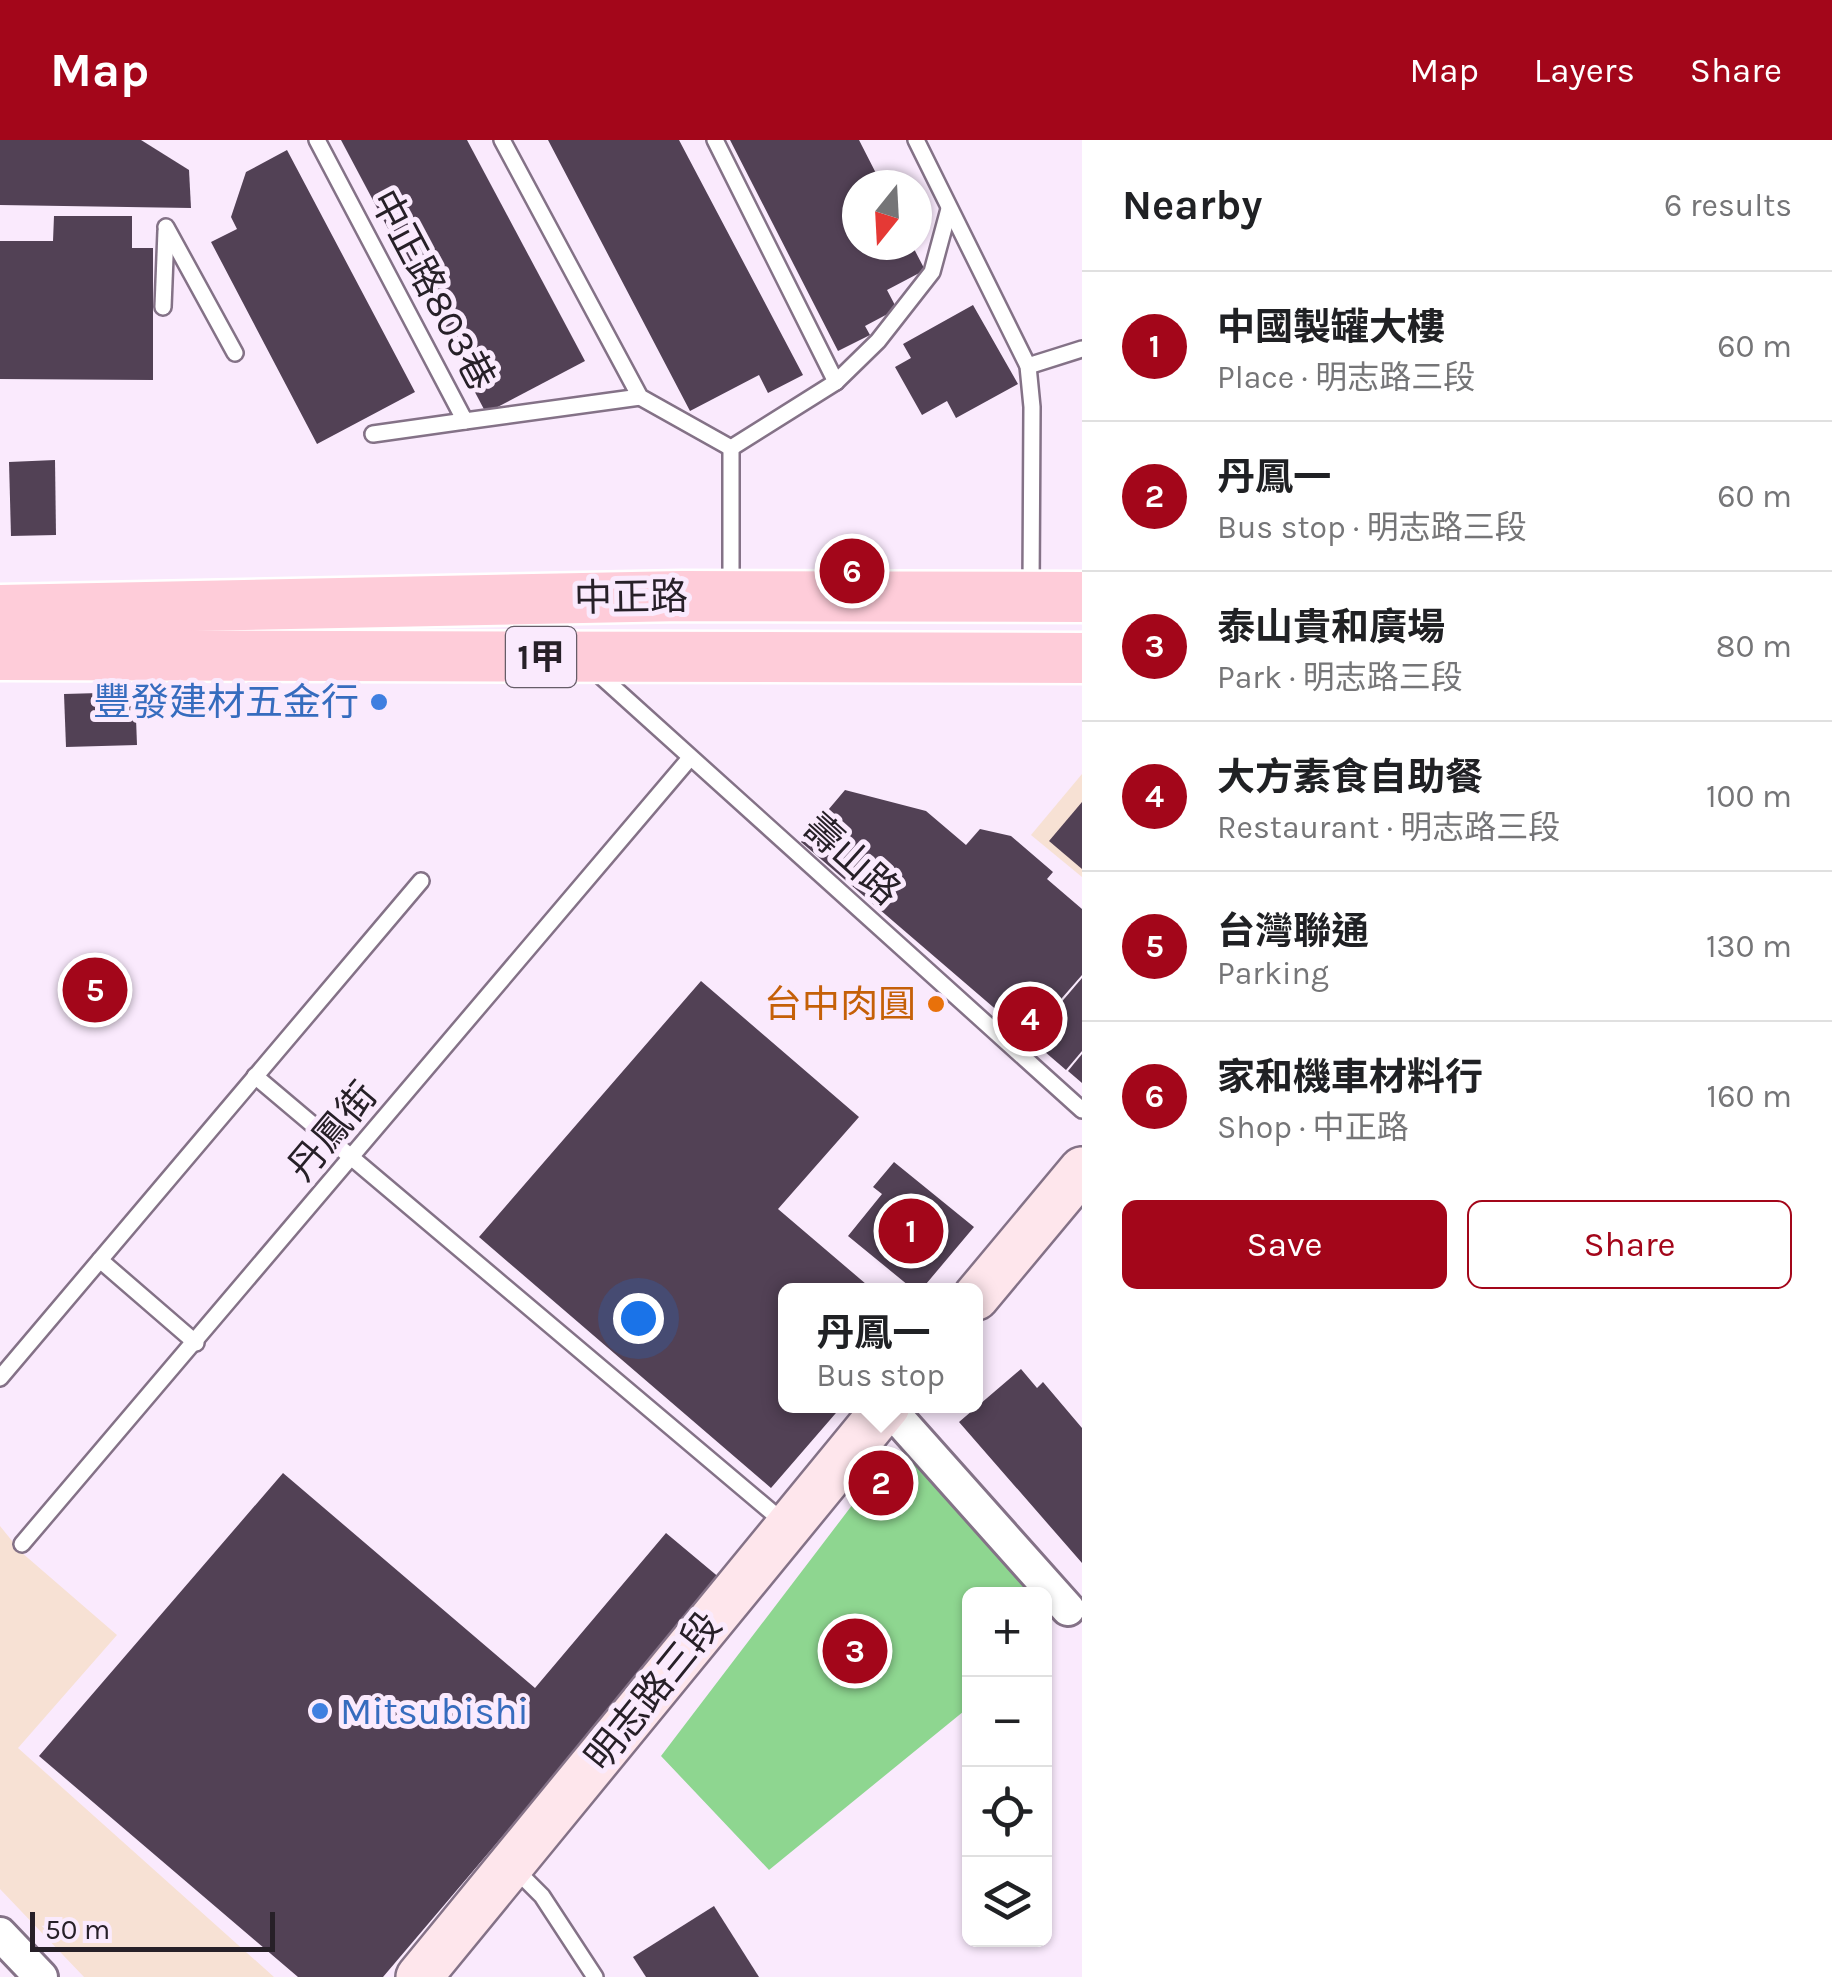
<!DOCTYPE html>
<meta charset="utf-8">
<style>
:root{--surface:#fff;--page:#f2f2f2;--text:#202124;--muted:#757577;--line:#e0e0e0;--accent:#a3061a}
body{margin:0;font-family:Karla,"Noto Sans TC",sans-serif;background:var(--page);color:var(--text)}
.controls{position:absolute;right:30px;bottom:30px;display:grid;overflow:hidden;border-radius:15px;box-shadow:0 2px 8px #0004}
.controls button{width:90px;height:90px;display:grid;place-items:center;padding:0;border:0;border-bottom:2px solid var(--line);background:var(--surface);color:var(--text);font:50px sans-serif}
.compass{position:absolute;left:842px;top:30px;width:90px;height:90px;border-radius:50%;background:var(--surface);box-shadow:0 2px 8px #0004;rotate:198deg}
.scale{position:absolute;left:30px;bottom:25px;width:245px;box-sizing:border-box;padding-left:10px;border:5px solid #272028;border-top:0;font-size:28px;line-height:35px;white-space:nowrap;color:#272028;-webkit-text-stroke:8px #faeafd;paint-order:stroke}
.you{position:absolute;left:638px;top:1178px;width:35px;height:35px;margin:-25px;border:8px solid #fff;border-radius:50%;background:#1a73e8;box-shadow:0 0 0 15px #1a73e833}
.badge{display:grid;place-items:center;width:65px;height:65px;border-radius:50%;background:var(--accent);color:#fff;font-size:32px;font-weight:700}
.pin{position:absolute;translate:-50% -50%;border:5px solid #fff;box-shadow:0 2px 10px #0006}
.popup{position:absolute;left:778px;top:1143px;width:205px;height:130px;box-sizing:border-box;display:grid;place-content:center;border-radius:15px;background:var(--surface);filter:drop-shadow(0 2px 8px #0005);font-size:32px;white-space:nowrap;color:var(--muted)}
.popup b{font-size:38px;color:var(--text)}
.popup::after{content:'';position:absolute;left:50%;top:100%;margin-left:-20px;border:20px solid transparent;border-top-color:var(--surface)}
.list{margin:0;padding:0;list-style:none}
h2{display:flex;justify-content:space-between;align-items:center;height:130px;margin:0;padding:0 40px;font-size:42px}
h2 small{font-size:32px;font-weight:400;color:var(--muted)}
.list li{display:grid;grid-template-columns:65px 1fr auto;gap:30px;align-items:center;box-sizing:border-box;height:150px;padding:0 40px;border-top:2px solid var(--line)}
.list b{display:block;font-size:38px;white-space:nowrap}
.list p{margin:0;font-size:32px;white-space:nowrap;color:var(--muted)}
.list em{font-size:32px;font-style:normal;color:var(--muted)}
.actions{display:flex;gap:20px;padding:30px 40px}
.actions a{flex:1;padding:22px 0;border:2px solid var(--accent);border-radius:15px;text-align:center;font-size:35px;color:var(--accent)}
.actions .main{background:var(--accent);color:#fff}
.icon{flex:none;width:55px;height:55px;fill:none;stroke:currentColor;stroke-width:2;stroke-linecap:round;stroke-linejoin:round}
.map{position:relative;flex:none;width:1082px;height:1837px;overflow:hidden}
header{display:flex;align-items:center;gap:60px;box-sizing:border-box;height:140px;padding:0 50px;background:var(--accent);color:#fff}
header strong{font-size:48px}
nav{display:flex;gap:55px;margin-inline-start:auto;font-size:35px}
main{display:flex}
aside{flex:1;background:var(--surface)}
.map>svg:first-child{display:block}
</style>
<header>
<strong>Map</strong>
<nav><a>Map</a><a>Layers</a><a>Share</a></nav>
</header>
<main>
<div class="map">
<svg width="1082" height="1837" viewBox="0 0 1082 1837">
<rect width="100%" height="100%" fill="#faeafd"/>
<g fill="#f7e1d4">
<polygon points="1082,634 1082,737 1031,695"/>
<polygon points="0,1386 21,1412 117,1495 18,1608 274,1837 84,1837 0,1749"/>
</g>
<polygon fill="#8ed690" points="896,1314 916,1317 1038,1454 969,1454 969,1567 769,1730 661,1616 885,1322"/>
<g fill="#524155">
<polygon points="0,0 141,0 189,30 191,68 0,65"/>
<polygon points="341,0 467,0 585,221 486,273"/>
<polygon points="548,0 679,0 803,235 768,253 759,235 690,271"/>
<polygon points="730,0 859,0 882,45 857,45 857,105 912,105 925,130 887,150 897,169 865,186 870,195 838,211"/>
<polygon points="287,10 415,252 317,304 211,102 237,89 231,77 246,32"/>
<polygon points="54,76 132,76 132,108 153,108 153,240 0,239 0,101 53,101"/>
<polygon points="973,165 1018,244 956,278 947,261 922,275 895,227 911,218 903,204"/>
<polygon points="55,320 56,395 11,396 9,322"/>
<polygon points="135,552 137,605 66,607 64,554"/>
<polygon points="845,650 926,671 966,705 980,689 1011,696 1053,732 1047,739 1082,769 1082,835 1028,897 801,702"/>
<polygon points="1082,662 1082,729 1049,701"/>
<polygon points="1082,838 1082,911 1066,930 1030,899"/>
<polygon points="701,841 859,977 778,1069 873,1150 786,1150 786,1266 842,1266 771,1348 479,1097"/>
<polygon points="1082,914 1082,943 1068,931"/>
<polygon points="894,1022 974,1087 921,1150 914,1150 848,1096 882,1054 873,1047"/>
<polygon points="1021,1229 1037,1248 1043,1242 1082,1288 1082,1423 959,1282"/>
<polygon points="283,1333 535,1548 666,1393 721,1439 383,1837 298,1837 39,1616"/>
<polygon points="714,1766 759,1837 646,1837 633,1817"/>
</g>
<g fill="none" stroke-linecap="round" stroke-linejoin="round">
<g stroke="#847287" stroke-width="20">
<g id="service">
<polyline points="317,0 465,281 640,257"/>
<polyline points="502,0 640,257 731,308 836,242 878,201 932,132 949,69"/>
<polyline points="715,0 836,242"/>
<polyline points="916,0 1028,226 1032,267 1031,450"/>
<polyline points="166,87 235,213"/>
<polyline points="163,167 166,91"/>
<polyline points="1028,226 1082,209"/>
<polyline points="373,294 465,281"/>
<polyline points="731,449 731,308"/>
<polyline points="593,529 1082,970"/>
<polyline points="255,936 787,1385"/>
<polyline points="100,1120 196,1203"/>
<polyline points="0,1238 421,741"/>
<polyline points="22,1404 690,618"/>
<polyline points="513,1727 542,1756 595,1837"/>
</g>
</g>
<g stroke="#847287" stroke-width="38">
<g id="minor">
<polyline points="887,1266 1068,1469"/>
<polyline points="0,1794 41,1837"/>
</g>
</g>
<g stroke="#847287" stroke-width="50">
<g id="secondary">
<polyline points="976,1157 1082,1030"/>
<polyline points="419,1837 887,1266"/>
</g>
</g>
<g stroke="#fff" stroke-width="55">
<g id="primary">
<polyline points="0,470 682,456 1082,457"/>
<polyline points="0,515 1082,518"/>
</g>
</g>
<use href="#service" stroke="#fff" stroke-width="15"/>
<use href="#minor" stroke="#fff" stroke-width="32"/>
<use href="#secondary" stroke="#fee6ec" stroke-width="45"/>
<use href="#primary" stroke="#feccd9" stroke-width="50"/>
</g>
<g fill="#3f7fe0" stroke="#faeafd" stroke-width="4">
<circle cx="379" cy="562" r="10"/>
<circle cx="320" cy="1571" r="10"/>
</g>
<circle fill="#e8710a" stroke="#faeafd" stroke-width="4" cx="936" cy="864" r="10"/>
<g text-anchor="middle" stroke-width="10" stroke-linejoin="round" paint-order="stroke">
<rect fill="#faeafd" stroke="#665d68" stroke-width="2.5" x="506" y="487" width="70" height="60" rx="8"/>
<g font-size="35" font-weight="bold" fill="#272028">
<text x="541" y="529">1甲</text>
</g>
<g font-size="38" fill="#272028" stroke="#faeafd">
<text transform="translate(433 150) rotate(62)" y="13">中正路803巷</text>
<text transform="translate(631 457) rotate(-1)" y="13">中正路</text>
<text transform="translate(852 719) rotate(42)" y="13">壽山路</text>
<text transform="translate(332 991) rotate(-50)" y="13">丹鳳街</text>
<text transform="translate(653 1551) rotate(-51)" y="13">明志路三段</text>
</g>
<g font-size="38" fill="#366cbe" stroke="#faeafd" text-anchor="end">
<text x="359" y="575">豐發建材五金行</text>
<text x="340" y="1584" text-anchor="start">Mitsubishi</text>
</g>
<g font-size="38" fill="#c56008" stroke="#faeafd" text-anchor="end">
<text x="916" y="877">台中肉圓</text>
</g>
</g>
</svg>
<div class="controls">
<button>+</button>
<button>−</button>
<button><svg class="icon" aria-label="locate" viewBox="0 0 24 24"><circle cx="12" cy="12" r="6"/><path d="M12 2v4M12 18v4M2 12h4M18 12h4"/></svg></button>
<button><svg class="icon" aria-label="layers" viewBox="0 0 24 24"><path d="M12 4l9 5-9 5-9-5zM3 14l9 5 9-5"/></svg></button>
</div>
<svg class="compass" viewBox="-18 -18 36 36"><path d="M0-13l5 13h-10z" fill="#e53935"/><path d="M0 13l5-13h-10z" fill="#757577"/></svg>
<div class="scale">50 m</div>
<div class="you"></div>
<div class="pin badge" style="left:911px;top:1091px">1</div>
<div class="pin badge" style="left:881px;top:1343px">2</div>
<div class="popup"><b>丹鳳一</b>Bus stop</div>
<div class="pin badge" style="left:855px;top:1511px">3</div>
<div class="pin badge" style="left:1030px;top:879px">4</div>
<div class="pin badge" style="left:95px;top:850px">5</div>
<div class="pin badge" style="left:852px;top:431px">6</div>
</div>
<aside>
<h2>Nearby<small>6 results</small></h2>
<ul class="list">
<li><span class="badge">1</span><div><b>中國製罐大樓</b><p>Place · 明志路三段</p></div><em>60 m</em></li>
<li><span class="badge">2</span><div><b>丹鳳一</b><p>Bus stop · 明志路三段</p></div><em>60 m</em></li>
<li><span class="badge">3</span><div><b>泰山貴和廣場</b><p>Park · 明志路三段</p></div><em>80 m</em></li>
<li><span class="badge">4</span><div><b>大方素食自助餐</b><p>Restaurant · 明志路三段</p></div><em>100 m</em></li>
<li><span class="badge">5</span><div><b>台灣聯通</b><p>Parking</p></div><em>130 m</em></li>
<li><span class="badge">6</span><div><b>家和機車材料行</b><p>Shop · 中正路</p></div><em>160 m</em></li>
</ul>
<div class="actions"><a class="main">Save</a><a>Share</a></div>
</aside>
</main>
